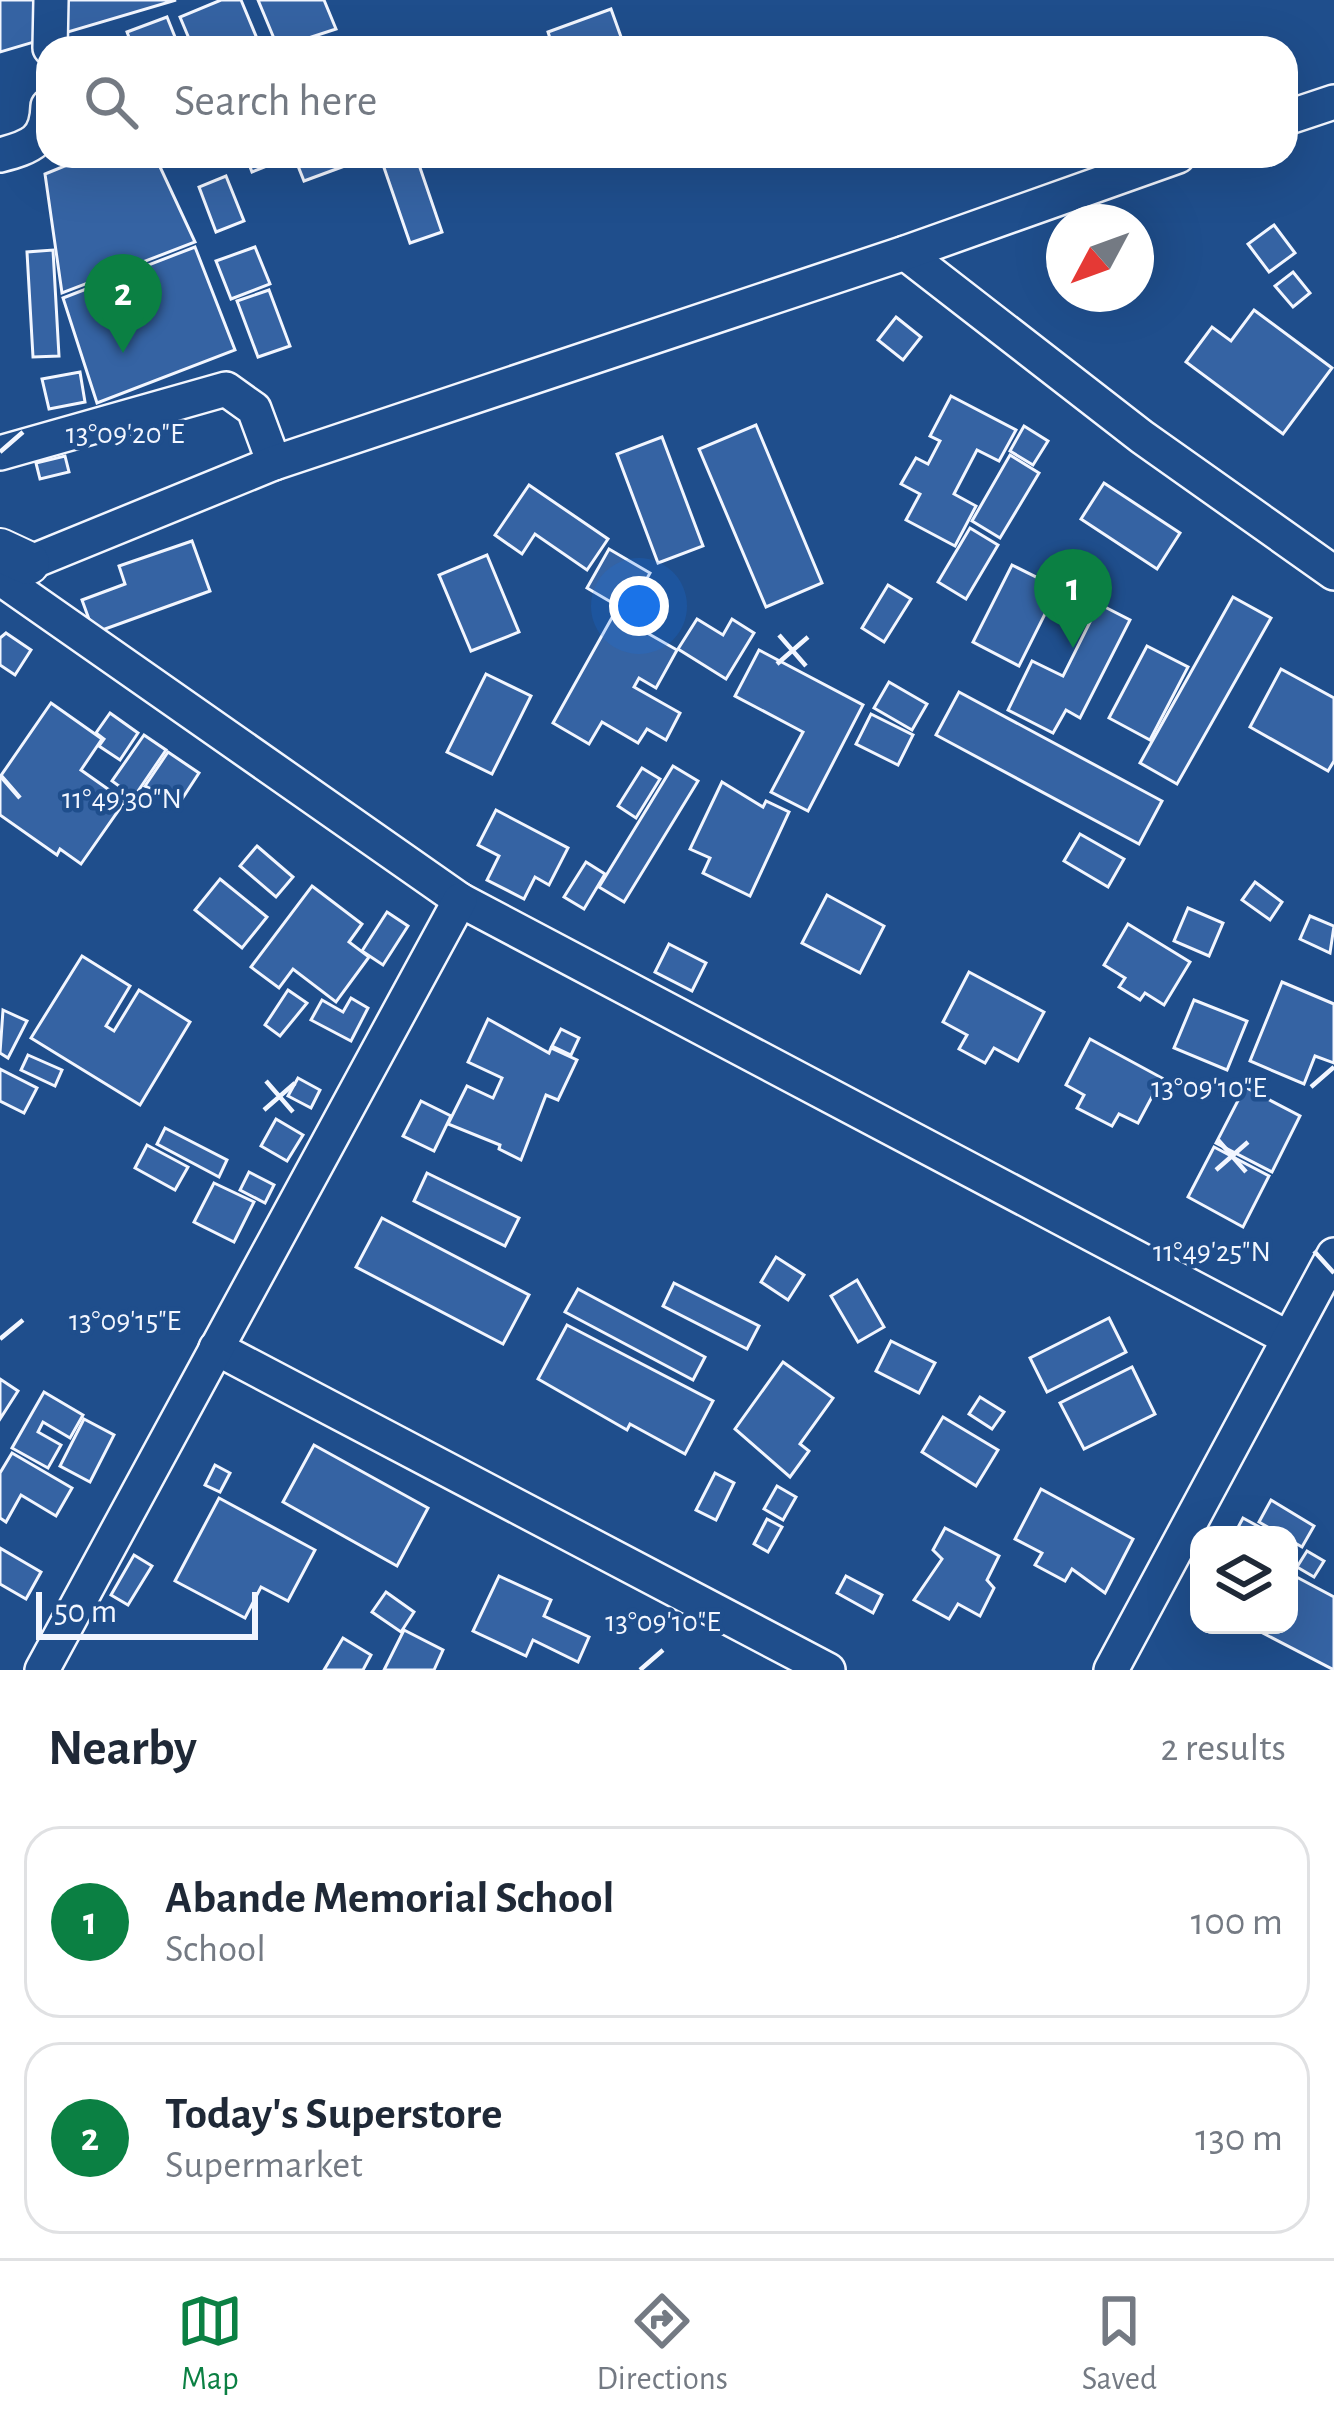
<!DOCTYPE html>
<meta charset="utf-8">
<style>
:root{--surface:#fff;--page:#f2f2f3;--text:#1f2937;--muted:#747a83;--line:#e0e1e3;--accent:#0b8043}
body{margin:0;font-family:"Alegreya Sans",sans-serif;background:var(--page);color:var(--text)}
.controls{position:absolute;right:36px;bottom:36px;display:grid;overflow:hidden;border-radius:24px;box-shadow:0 12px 48px #0002}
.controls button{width:108px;height:108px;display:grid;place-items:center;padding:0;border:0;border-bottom:3px solid var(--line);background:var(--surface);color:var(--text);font:60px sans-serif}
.compass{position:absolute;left:1046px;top:204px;width:108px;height:108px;border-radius:50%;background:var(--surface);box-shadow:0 12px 48px #0002;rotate:229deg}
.scale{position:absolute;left:36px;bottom:30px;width:222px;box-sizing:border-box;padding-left:12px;border:6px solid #f2f6ff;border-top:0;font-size:33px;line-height:42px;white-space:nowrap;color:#f2f6ff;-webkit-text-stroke:9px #1f4e8c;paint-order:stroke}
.you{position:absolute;left:639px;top:606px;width:42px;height:42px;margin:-30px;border:9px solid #fff;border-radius:50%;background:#1a73e8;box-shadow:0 0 0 18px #1a73e833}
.badge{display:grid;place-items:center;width:78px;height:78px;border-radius:50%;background:var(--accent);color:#fff;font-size:39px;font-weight:700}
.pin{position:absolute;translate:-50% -99px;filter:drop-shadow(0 3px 6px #0008)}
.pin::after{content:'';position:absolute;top:63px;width:42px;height:36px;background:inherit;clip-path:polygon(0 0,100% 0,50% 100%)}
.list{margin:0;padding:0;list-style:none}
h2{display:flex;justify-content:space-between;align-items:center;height:156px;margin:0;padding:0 48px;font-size:51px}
h2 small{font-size:39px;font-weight:400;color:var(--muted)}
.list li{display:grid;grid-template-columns:78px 1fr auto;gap:36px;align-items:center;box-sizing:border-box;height:192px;margin:0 24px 24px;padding:0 24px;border:3px solid var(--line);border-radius:36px}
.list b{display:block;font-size:45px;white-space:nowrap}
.list p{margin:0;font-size:39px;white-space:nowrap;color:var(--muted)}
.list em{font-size:39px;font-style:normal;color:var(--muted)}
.icon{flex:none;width:66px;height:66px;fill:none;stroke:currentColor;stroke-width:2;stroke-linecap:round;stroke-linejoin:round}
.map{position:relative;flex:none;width:1334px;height:1670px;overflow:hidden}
.search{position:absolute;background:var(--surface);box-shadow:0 12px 48px #0002;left:36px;right:36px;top:36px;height:132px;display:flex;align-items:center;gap:30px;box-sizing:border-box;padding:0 42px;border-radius:36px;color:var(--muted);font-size:45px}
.sheet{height:588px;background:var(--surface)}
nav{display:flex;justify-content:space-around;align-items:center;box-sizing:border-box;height:168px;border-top:3px solid var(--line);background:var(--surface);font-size:33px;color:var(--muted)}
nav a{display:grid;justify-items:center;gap:6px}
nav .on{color:var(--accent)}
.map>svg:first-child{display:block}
</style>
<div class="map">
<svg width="1334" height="1670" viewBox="0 0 1334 1670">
<rect width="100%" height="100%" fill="#1f4e8c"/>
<g fill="#3563a3" stroke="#f2f6ff" stroke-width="3">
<polygon points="0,0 176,0 0,52"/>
<polygon points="221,0 241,0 261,48 193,48 180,17"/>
<polygon points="258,0 324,0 336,29 278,48"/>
<polygon points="611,9 625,48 553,48 548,32"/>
<polygon points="167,17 175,37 133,48 127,32"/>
<polygon points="89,156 155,156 195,242 62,293 45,174"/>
<polygon points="246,156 280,156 282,160 252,172"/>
<polygon points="294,156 347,156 350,164 304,181"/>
<polygon points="380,156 416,156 442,232 410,243"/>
<polygon points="226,176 244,221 216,232 199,187"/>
<polygon points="1274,225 1295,253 1269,272 1248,244"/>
<polygon points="195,247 235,350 97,403 63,298"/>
<polygon points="255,247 270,284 231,299 216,261"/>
<polygon points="53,250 59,356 33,357 27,252"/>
<polygon points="1293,272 1310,293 1293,307 1275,286"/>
<polygon points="269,290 290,346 258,357 237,301"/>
<polygon points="1254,310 1332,368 1283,434 1186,362 1212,327 1231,341"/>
<polygon points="896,317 921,337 903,360 878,340"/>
<polygon points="80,372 85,402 49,409 42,379"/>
<polygon points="951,396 1016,430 999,461 977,450 954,494 976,506 955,546 906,520 920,494 901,484 916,458 928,464 940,441 930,436"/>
<polygon points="756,425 822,583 766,607 699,449"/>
<polygon points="1024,426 1048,441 1033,465 1010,451"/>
<polygon points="662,437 703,546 658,563 617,454"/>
<polygon points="1010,455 1039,473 1000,538 972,521"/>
<polygon points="65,456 69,472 40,479 36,463"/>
<polygon points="1104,483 1180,533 1157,569 1081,519"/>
<polygon points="529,485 608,539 587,570 535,534 522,554 495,535"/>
<polygon points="970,528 998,545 966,599 938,582"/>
<polygon points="192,541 210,591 94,633 82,600 125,584 119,566"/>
<polygon points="609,549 650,573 628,612 587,588"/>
<polygon points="487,555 519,632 471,651 439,575"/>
<polygon points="1012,565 1058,588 1019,666 973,642"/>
<polygon points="888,585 911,599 884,642 862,628"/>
<polygon points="1233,597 1271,618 1177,784 1140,763"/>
<polygon points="1099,604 1130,620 1080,718 1066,710 1053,733 1008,710 1032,661 1063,676"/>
<polygon points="614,614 677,650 656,688 639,678 634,687 680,713 666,740 647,729 638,743 602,722 589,744 553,723"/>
<polygon points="697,619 723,635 732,619 754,633 726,679 678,649"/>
<polygon points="6,633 31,650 15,675 0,665 0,638"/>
<polygon points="1147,646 1188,667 1150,740 1109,718"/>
<polygon points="759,650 863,705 808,811 771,792 803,732 735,696"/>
<polygon points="1281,669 1334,698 1334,761 1328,771 1250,727"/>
<polygon points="486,674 531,696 492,774 447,752"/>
<polygon points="889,682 927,704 912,730 874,708"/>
<polygon points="959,692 1162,801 1139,844 936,735"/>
<polygon points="51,703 102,739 81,770 125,801 81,864 60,849 57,855 0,815 0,777"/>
<polygon points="110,713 138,733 120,760 99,746 104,739 96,733"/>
<polygon points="871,714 913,735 898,765 856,744"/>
<polygon points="144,735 166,750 134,797 112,781"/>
<polygon points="168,752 199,773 180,802 145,786"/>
<polygon points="673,766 698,781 624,902 599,887"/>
<polygon points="642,768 660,779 636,818 618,806"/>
<polygon points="722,782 763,807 766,801 789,812 750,896 703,873 710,858 690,849"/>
<polygon points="496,810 568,848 549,885 535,877 524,899 487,880 499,856 478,845"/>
<polygon points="1080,834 1124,859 1108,887 1064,861"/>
<polygon points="257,846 293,877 276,897 240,866"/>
<polygon points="586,862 605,874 584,909 564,897"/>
<polygon points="220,879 267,917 242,948 195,910"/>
<polygon points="1255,882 1282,902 1270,920 1242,900"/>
<polygon points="312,886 362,924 349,942 369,957 336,1002 293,969 279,988 251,967"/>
<polygon points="827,895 884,926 860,973 802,943"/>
<polygon points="1188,908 1223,923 1209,956 1174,941"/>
<polygon points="387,912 408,926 383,965 362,951"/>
<polygon points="1310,916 1334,926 1330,953 1300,939"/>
<polygon points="1128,924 1190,962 1164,1005 1145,993 1140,1000 1119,987 1125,978 1104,965"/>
<polygon points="669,944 706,963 692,991 655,972"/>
<polygon points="82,956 130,986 106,1026 114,1031 139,990 190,1022 140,1105 31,1038"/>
<polygon points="969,972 1044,1012 1018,1061 994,1048 985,1063 959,1049 967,1035 943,1022"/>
<polygon points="1282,982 1334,1004 1334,1063 1315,1056 1304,1084 1250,1061"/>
<polygon points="288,990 307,1003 280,1036 265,1025"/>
<polygon points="351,998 368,1008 351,1041 311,1020 322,1000 343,1012"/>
<polygon points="1194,1000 1247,1021 1227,1070 1174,1048"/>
<polygon points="3,1010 27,1021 8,1058 0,1053"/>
<polygon points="488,1019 549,1053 551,1048 577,1060 558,1100 546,1095 521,1160 499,1149 500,1145 448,1124 467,1086 493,1098 502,1078 468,1062"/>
<polygon points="561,1029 579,1038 571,1055 552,1046"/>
<polygon points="1090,1039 1162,1078 1138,1123 1119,1114 1112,1126 1077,1108 1084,1095 1066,1085"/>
<polygon points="28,1055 62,1070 55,1086 21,1070"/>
<polygon points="0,1069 37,1088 24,1113 0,1101"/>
<polygon points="298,1078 320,1090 311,1108 288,1096"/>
<polygon points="1245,1087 1300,1116 1272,1172 1216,1143"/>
<polygon points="421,1101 451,1116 434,1151 403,1136"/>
<polygon points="276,1119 303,1135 287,1161 261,1146"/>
<polygon points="165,1128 227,1160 219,1177 157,1144"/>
<polygon points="147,1145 188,1167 175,1190 135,1168"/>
<polygon points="1214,1147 1269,1176 1243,1227 1188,1197"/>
<polygon points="249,1172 274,1185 265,1203 240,1190"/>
<polygon points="427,1173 519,1218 505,1246 414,1201"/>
<polygon points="214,1183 254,1202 234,1242 194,1222"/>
<polygon points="382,1218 529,1295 503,1344 356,1267"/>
<polygon points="776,1257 804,1275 788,1300 761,1282"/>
<polygon points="857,1280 884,1327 858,1342 831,1296"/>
<polygon points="674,1283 759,1326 747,1349 663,1306"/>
<polygon points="578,1289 705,1357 693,1380 565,1312"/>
<polygon points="1109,1318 1126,1352 1047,1392 1030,1358"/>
<polygon points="567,1325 713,1401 685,1454 630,1424 627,1430 538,1379"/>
<polygon points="891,1341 935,1363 919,1393 876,1371"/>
<polygon points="783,1362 833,1398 800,1444 809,1451 790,1477 735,1429"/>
<polygon points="1132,1367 1155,1414 1084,1449 1060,1403"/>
<polygon points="0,1379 18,1391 0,1419"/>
<polygon points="44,1392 83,1415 70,1438 43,1422 38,1432 61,1445 48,1468 12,1448"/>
<polygon points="980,1397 1004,1412 992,1429 969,1414"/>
<polygon points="943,1417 998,1450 976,1486 922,1452"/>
<polygon points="84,1419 114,1435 90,1482 60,1466"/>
<polygon points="314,1445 428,1508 397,1566 283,1502"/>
<polygon points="12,1453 72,1488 56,1516 21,1495 6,1522 0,1518 0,1473"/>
<polygon points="215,1465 230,1473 220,1492 205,1485"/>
<polygon points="715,1473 734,1483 716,1520 696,1510"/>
<polygon points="777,1486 796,1497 783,1520 764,1509"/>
<polygon points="1041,1489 1133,1539 1105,1593 1072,1569 1065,1581 1035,1565 1042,1553 1015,1539"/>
<polygon points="219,1498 315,1550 288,1601 261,1587 245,1618 175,1581"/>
<polygon points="1271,1500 1314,1526 1302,1547 1259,1522"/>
<polygon points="1243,1518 1274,1535 1234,1535"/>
<polygon points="767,1519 782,1527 768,1552 754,1544"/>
<polygon points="945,1528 999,1556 987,1580 994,1588 980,1616 958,1604 949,1619 914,1600 942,1559 933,1550"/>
<polygon points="0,1548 41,1572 26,1599 0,1584"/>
<polygon points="1307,1551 1324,1561 1314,1577 1297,1567"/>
<polygon points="134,1555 152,1566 128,1605 111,1595"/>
<polygon points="1289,1573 1334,1597 1334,1670 1255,1629 1289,1625"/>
<polygon points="499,1576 551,1600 544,1616 589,1637 578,1662 533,1640 526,1656 473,1631"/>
<polygon points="846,1576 882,1595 873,1613 837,1593"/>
<polygon points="386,1592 414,1612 401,1632 372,1612"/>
<polygon points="404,1630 443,1650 434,1670 384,1670"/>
<polygon points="343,1638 371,1655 363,1670 324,1670"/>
</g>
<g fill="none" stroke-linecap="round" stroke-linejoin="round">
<g stroke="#f2f6ff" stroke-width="38">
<g id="minor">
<polyline points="50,48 51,0"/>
<polyline points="1286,118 1334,102"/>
<path d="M0,155C31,147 47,141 48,106"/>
<polyline points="905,253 1142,437 1334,573"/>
<polyline points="0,453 226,389 254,409 274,463"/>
<polyline points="7,572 274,463 905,253 1178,156"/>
<polyline points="0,578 460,900 1288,1338"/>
<polyline points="216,1348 828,1670"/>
<polyline points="42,1670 460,900"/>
<polyline points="1111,1670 1334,1255"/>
</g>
</g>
<g stroke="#f2f6ff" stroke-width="46">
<polyline id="major" points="0,550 28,563"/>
</g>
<use href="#minor" stroke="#1f4e8c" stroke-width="33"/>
<use href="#major" stroke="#1f4e8c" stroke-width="42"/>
</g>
<path fill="none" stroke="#f2f6ff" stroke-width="4.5" d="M0,452L23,432M779,635L806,666M777,664L808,637M0,775L20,798M266,1081L293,1112M1311,1087L1334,1067M264,1110L295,1083M1218,1140L1246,1172M1216,1170L1248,1142M1314,1251L1334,1273M0,1339L23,1320M640,1670L663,1650"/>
<g font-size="30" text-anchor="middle" fill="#f2f6ff" stroke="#1f4e8c" stroke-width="9" stroke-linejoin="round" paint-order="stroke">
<text x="125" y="443">13°09'20"E</text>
<text x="122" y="808">11°49'30"N</text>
<text x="1209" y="1097">13°09'10"E</text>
<text x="1212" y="1261">11°49'25"N</text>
<text x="125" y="1330">13°09'15"E</text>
<text x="663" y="1631">13°09'10"E</text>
</g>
</svg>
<div class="controls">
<button><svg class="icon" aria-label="layers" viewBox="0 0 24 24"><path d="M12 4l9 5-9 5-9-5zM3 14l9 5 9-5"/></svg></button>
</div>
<svg class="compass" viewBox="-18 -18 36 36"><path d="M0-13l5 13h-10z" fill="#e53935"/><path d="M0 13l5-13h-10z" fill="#747a83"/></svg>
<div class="scale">50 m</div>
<div class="you"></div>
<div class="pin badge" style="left:1073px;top:648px">1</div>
<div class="pin badge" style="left:123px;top:353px">2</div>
<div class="search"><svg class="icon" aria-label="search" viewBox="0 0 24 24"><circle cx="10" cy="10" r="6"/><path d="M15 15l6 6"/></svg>Search here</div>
</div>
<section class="sheet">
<h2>Nearby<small>2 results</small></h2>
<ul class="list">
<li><span class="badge">1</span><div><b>Abande Memorial School</b><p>School</p></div><em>100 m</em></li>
<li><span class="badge">2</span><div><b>Today's Superstore</b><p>Supermarket</p></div><em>130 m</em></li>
</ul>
</section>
<nav>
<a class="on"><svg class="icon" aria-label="map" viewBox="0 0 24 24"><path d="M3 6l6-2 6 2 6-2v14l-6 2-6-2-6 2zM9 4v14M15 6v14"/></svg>Map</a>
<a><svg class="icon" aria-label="directions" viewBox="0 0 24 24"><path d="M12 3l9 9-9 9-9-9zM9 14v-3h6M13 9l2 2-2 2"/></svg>Directions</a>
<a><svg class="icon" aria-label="saved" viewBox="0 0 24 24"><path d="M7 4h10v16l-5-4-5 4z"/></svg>Saved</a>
</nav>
